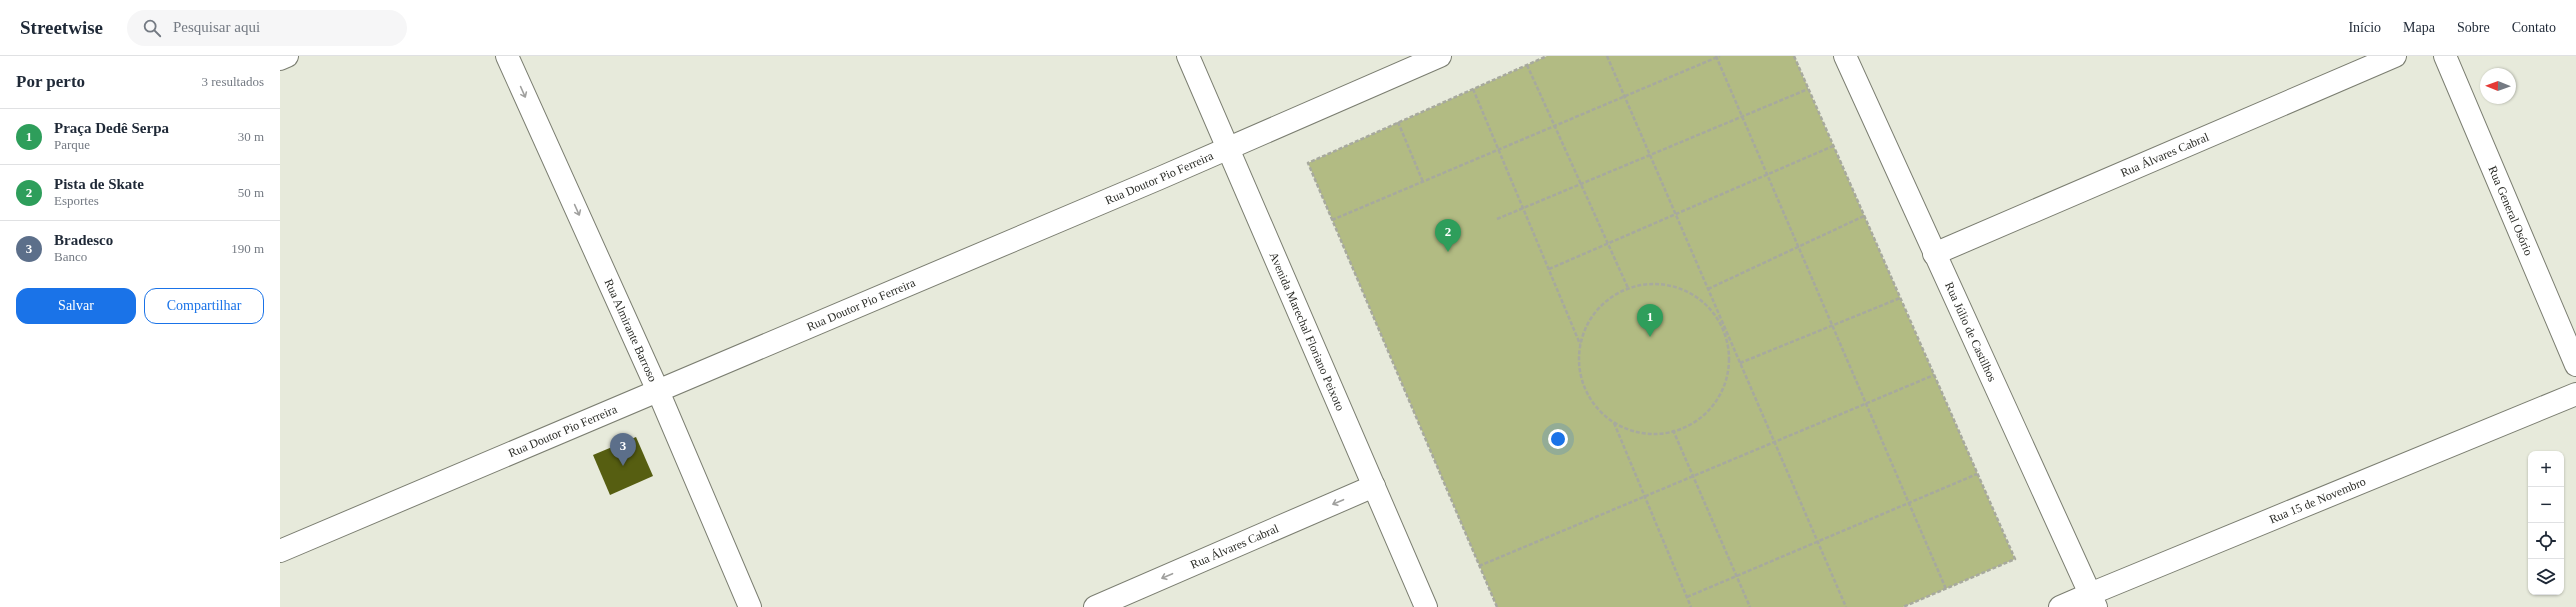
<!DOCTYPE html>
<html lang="pt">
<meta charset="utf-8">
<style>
:root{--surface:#fff;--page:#f6f6f7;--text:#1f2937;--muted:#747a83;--line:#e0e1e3;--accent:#1a73e8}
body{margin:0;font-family:"Times New Roman",serif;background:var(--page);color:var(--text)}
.controls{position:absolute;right:12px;bottom:12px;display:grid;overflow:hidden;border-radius:8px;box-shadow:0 1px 3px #0004}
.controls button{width:36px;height:36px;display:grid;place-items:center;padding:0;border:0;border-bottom:1px solid var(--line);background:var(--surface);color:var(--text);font:20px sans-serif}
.compass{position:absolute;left:2200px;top:12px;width:36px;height:36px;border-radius:50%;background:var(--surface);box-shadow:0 1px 3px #0004;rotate:271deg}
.you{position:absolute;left:1278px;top:383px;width:14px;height:14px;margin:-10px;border:3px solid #fff;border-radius:50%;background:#1a73e8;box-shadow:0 0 0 6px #1a73e833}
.badge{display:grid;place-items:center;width:26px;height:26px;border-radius:50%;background:var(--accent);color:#fff;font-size:13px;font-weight:700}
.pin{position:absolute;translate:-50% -33px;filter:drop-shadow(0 1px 2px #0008)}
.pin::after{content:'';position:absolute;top:21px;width:14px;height:12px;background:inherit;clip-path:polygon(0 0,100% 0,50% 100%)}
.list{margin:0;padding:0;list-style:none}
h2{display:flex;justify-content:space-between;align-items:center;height:52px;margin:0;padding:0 16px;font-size:17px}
h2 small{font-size:13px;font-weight:400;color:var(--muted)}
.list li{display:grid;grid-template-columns:26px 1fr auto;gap:12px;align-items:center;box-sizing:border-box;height:56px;padding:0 16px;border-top:1px solid var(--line)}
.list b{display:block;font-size:15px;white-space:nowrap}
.list p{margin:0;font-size:13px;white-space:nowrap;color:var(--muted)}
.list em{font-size:13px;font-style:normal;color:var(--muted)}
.actions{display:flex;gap:8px;padding:12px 16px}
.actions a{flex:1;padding:9px 0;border:1px solid var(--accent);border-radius:12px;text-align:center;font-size:14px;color:var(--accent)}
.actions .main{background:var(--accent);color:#fff}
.icon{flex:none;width:22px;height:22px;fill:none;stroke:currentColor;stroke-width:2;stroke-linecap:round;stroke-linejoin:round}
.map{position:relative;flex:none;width:2296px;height:551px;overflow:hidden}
header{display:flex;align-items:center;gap:24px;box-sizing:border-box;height:56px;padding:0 20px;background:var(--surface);border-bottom:1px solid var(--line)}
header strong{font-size:19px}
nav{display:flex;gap:22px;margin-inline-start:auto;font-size:14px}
.search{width:280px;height:36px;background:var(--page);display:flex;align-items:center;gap:10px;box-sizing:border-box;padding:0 14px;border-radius:22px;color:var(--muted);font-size:15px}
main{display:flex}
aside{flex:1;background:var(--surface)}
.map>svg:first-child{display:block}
</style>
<header>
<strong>Streetwise</strong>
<div class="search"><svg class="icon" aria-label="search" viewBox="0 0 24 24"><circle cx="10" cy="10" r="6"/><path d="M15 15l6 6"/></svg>Pesquisar aqui</div>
<nav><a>Início</a><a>Mapa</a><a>Sobre</a><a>Contato</a></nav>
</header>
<main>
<aside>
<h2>Por perto<small>3 resultados</small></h2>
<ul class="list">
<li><span class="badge" style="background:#2e9e5b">1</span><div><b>Praça Dedê Serpa</b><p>Parque</p></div><em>30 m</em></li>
<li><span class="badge" style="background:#2e9e5b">2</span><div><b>Pista de Skate</b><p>Esportes</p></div><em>50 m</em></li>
<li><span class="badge" style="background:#5c6f8a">3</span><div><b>Bradesco</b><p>Banco</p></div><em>190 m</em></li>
</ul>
<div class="actions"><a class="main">Salvar</a><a>Compartilhar</a></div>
</aside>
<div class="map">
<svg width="2296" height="551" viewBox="0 0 2296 551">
<rect width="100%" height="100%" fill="#e7eadb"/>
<polygon fill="#b2bb83" points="1267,0 1514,0 1735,503 1623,551 1217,551 1028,107"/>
<polygon fill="#565e11" points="356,381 373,420 330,439 313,399"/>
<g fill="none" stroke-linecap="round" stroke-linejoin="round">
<g stroke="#7b7e71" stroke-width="24">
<g id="minor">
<path id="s1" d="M227,0L378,335L470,551"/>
<path id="s2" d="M2165,0L2296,309"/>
<path id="s3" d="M1654,198L2115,0"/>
<path id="s4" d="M0,495L880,122L1160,0"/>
<path id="s5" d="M1810,538L2296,338"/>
<path id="s6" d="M815,551L1094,430"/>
</g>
</g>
<g stroke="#7b7e71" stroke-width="24">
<g id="major">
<path id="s7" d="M908,0L1146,551"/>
<path id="s8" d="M1565,0L1816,551"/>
<polyline points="0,3 7,0"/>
<polyline points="1780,551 1810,538"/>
</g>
</g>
<g stroke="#a7a99e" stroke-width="2.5" stroke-dasharray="4 2" stroke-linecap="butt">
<polyline points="1327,0 1566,551"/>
<polyline points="1436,0 1666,533"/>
<polyline points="1514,0 1735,503 1623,551"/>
<polyline points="1247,9 1348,232"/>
<polyline points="1193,33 1300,288"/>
<polyline points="1118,66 1143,126"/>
<polyline points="1217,163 1528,33"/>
<polyline points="1052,164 1440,0"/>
<polyline points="1269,213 1553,90"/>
<circle cx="1374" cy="303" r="75"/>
<polyline points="1428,233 1584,160"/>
<polyline points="1460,307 1620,242"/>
<polyline points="1334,367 1411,551"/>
<polyline points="1393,374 1470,551"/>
<polyline points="1199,510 1654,319"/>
<polyline points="1407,541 1697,418"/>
<polyline points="1217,551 1028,107 1267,0"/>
</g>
<use href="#minor" stroke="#fff" stroke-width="22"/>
<use href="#major" stroke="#fff" stroke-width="22"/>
</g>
<defs><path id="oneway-shaft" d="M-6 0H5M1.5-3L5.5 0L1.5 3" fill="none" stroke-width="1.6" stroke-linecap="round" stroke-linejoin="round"/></defs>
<g stroke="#a0a09e">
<use href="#oneway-shaft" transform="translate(243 36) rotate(66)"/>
<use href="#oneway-shaft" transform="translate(297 154) rotate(66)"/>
<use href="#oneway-shaft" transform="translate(1058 446) rotate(157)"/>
<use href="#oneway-shaft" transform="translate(887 520) rotate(157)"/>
</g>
<g text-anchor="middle" stroke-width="4" stroke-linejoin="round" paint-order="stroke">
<g font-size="12" fill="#2c2d28" stroke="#f4f7e8">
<text dy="4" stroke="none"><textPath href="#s3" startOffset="251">Rua Álvares Cabral</textPath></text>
<text dy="4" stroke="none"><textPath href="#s4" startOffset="955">Rua Doutor Pio Ferreira</textPath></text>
<text dy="4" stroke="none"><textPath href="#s2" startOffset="168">Rua General Osório</textPath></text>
<text dy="4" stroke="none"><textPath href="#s4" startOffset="631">Rua Doutor Pio Ferreira</textPath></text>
<text dy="4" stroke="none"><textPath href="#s1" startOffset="301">Rua Almirante Barroso</textPath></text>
<text dy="4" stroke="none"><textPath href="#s7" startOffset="300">Avenida Marechal Floriano Peixoto</textPath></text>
<text dy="4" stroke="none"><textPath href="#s8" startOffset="303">Rua Júlio de Castilhos</textPath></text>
<text dy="4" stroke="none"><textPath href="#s4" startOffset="307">Rua Doutor Pio Ferreira</textPath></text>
<text dy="4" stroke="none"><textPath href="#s5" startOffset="246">Rua 15 de Novembro</textPath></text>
<text dy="4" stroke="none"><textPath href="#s6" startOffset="152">Rua Álvares Cabral</textPath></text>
</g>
</g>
</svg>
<div class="controls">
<button>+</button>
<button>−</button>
<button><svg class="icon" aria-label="locate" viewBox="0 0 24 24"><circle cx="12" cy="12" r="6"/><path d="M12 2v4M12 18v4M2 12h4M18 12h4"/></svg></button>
<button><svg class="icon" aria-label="layers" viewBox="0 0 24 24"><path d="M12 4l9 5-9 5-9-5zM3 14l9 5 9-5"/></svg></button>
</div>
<svg class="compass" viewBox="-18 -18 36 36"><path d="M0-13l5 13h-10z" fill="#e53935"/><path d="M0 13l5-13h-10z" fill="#747a83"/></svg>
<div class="you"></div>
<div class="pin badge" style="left:1370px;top:281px;background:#2e9e5b">1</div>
<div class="pin badge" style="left:1168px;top:196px;background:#2e9e5b">2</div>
<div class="pin badge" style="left:343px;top:410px;background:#5c6f8a">3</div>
</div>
</main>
